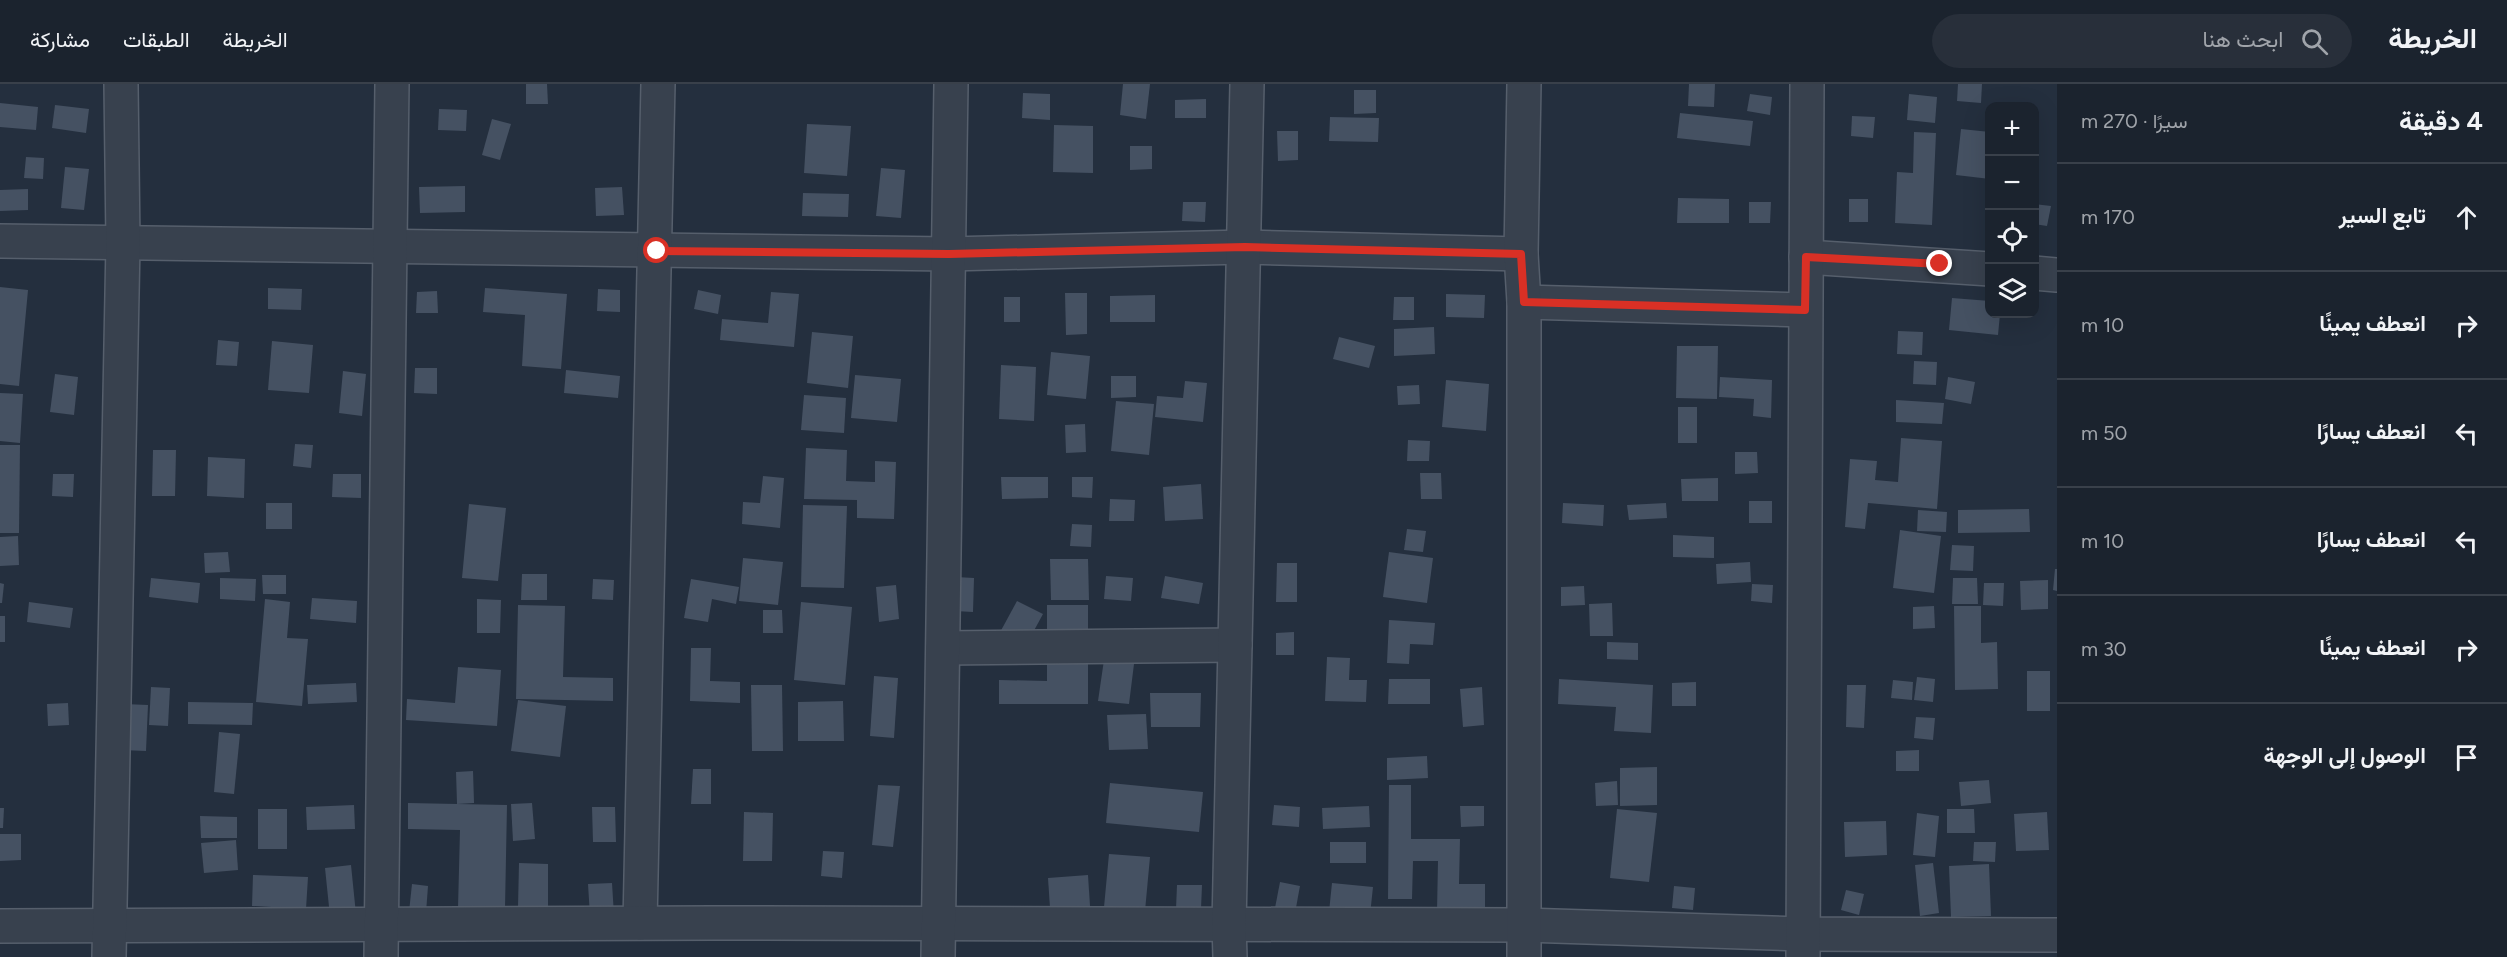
<!DOCTYPE html>
<html lang="ar">
<meta charset="utf-8">
<style>
:root{--surface:#1b232e;--page:#282f3a;--text:#f1f3f6;--muted:#a0a4aa;--line:#39404a}
body{margin:0;font-family:Figtree,Vazirmatn,sans-serif;background:var(--page);color:var(--text);direction:rtl}
.controls{position:absolute;right:18px;top:18px;display:grid;overflow:hidden;border-radius:12px;box-shadow:0 6px 24px #0002}
.controls button{width:54px;height:54px;display:grid;place-items:center;padding:0;border:0;border-bottom:2px solid var(--line);background:var(--surface);color:var(--text);font:30px sans-serif}
.stop{position:absolute;width:18px;height:18px;margin:-14px;border:4px solid #d93025;border-radius:50%;background:#fff}
.stop.end{background:#d93025;border-color:#fff;box-shadow:0 2px 6px #0008}
.list{margin:0;padding:0;list-style:none}
h2{display:flex;justify-content:space-between;align-items:center;height:78px;margin:0;padding:0 24px;font-size:26px}
h2 small{font-size:20px;font-weight:400;color:var(--muted)}
.list li{display:grid;grid-template-columns:39px 1fr auto;gap:18px;align-items:center;box-sizing:border-box;height:108px;padding:0 24px;border-top:2px solid var(--line)}
.list b{display:block;font-size:22px;white-space:nowrap}
.list em{font-size:20px;font-style:normal;color:var(--muted)}
.icon{flex:none;width:33px;height:33px;fill:none;stroke:currentColor;stroke-width:2;stroke-linecap:round;stroke-linejoin:round}
.map{position:relative;flex:none;width:2057px;height:873px;overflow:hidden;direction:ltr}
header{display:flex;align-items:center;gap:36px;box-sizing:border-box;height:84px;padding:0 30px;background:var(--surface);border-bottom:2px solid var(--line)}
header strong{font-size:28px}
nav{display:flex;gap:33px;margin-inline-start:auto;font-size:21px}
.search{width:420px;height:54px;background:var(--page);display:flex;align-items:center;gap:15px;box-sizing:border-box;padding:0 21px;border-radius:33px;color:var(--muted);font-size:22px}
main{display:flex}
aside{flex:1;background:var(--surface)}
.map>svg:first-child{display:block}
</style>
<header>
<strong>الخريطة</strong>
<div class="search"><svg class="icon" aria-label="search" viewBox="0 0 24 24"><circle cx="10" cy="10" r="6"/><path d="M15 15l6 6"/></svg>ابحث هنا</div>
<nav><a>الخريطة</a><a>الطبقات</a><a>مشاركة</a></nav>
</header>
<main>
<aside>
<h2>4 دقيقة<small>سيرًا · 270 m</small></h2>
<ul class="list">
<li><svg class="icon" aria-label="ahead" viewBox="0 0 24 24"><path d="M12 20V5M6 11l6-6 6 6"/></svg><div><b>تابع السير</b></div><em>170 m</em></li>
<li><svg class="icon" aria-label="right" viewBox="0 0 24 24"><path d="M7 20v-9h11M14 6l5 5-5 5"/></svg><div><b>انعطف يمينًا</b></div><em>10 m</em></li>
<li><svg class="icon" aria-label="left" viewBox="0 0 24 24"><path d="M17 20v-9H6M10 6l-5 5 5 5"/></svg><div><b>انعطف يسارًا</b></div><em>50 m</em></li>
<li><svg class="icon" aria-label="left" viewBox="0 0 24 24"><path d="M17 20v-9H6M10 6l-5 5 5 5"/></svg><div><b>انعطف يسارًا</b></div><em>10 m</em></li>
<li><svg class="icon" aria-label="right" viewBox="0 0 24 24"><path d="M7 20v-9h11M14 6l5 5-5 5"/></svg><div><b>انعطف يمينًا</b></div><em>30 m</em></li>
<li><svg class="icon" aria-label="arrive" viewBox="0 0 24 24"><path d="M6 21V4h12l-3 4 3 4H6"/></svg><div><b>الوصول إلى الوجهة</b></div></li>
</ul>
</aside>
<div class="map">
<svg width="2057" height="873" viewBox="0 0 2057 873">
<rect width="100%" height="100%" fill="#242f3e"/>
<g fill="#455162">
<polygon points="526,0 547,0 548,20 526,20"/>
<polygon points="1123,0 1150,0 1146,35 1120,31"/>
<polygon points="1689,0 1715,0 1714,23 1688,22"/>
<polygon points="1958,0 1982,0 1981,19 1957,17"/>
<polygon points="1354,6 1376,6 1376,29 1354,30"/>
<polygon points="1023,9 1050,10 1050,36 1022,34"/>
<polygon points="1750,10 1772,13 1770,31 1747,27"/>
<polygon points="1909,10 1937,13 1935,39 1907,36"/>
<polygon points="1206,15 1206,34 1175,34 1175,16"/>
<polygon points="0,19 38,23 36,46 0,43"/>
<polygon points="55,21 89,25 86,49 52,44"/>
<polygon points="439,25 467,26 466,47 438,46"/>
<polygon points="1680,29 1753,37 1750,62 1677,54"/>
<polygon points="1852,32 1875,33 1873,54 1851,52"/>
<polygon points="1330,33 1379,34 1378,58 1329,57"/>
<polygon points="492,35 511,40 500,76 482,71"/>
<polygon points="807,40 851,42 847,92 804,89"/>
<polygon points="1054,41 1093,42 1093,89 1053,88"/>
<polygon points="1961,45 1990,48 1990,95 1956,91"/>
<polygon points="1277,47 1298,47 1298,76 1278,77"/>
<polygon points="1914,48 1936,49 1932,141 1895,139 1897,88 1913,89"/>
<polygon points="1130,62 1152,62 1152,85 1130,86"/>
<polygon points="26,73 44,74 43,95 24,94"/>
<polygon points="65,83 89,85 84,126 61,124"/>
<polygon points="881,84 905,86 901,134 876,132"/>
<polygon points="465,102 465,128 420,129 419,103"/>
<polygon points="622,103 624,131 596,132 595,104"/>
<polygon points="28,105 28,126 0,127 0,106"/>
<polygon points="803,109 849,110 848,133 802,132"/>
<polygon points="1678,114 1729,115 1729,139 1677,139"/>
<rect x="1849" y="115" width="19" height="23"/>
<polygon points="1183,118 1206,118 1205,138 1182,137"/>
<polygon points="1749,118 1771,118 1770,139 1749,139"/>
<polygon points="2034,120 2051,122 2047,142 2034,140"/>
<polygon points="0,203 28,206 19,302 0,300"/>
<polygon points="268,204 302,205 301,226 268,225"/>
<polygon points="485,204 567,210 561,285 522,282 525,231 483,228"/>
<polygon points="598,205 620,206 620,228 597,227"/>
<polygon points="698,206 721,211 718,230 694,225"/>
<polygon points="437,207 438,229 416,229 417,208"/>
<polygon points="771,208 799,210 794,263 720,256 722,235 768,239"/>
<polygon points="1065,209 1087,209 1087,250 1066,251"/>
<polygon points="1446,210 1485,211 1484,234 1446,233"/>
<polygon points="1155,211 1155,238 1110,238 1110,212"/>
<rect x="1004" y="213" width="16" height="25"/>
<polygon points="1394,213 1414,213 1414,236 1393,236"/>
<polygon points="1952,214 1990,217 1990,230 2000,230 1998,251 1949,246"/>
<polygon points="1434,243 1435,270 1394,272 1394,245"/>
<polygon points="1898,247 1923,248 1922,271 1897,270"/>
<polygon points="812,248 853,252 848,304 807,299"/>
<polygon points="1339,253 1375,262 1369,284 1333,275"/>
<polygon points="218,256 239,258 237,282 216,281"/>
<polygon points="272,257 313,261 309,309 268,306"/>
<polygon points="1677,262 1718,262 1717,315 1676,314"/>
<polygon points="1051,268 1090,272 1086,315 1047,311"/>
<polygon points="1914,277 1937,278 1936,301 1913,300"/>
<polygon points="1001,281 1036,283 1034,337 999,335"/>
<polygon points="415,284 437,284 437,310 414,309"/>
<polygon points="566,286 620,292 618,314 564,309"/>
<polygon points="343,287 366,290 362,332 339,329"/>
<polygon points="55,290 78,293 74,331 50,328"/>
<polygon points="855,291 901,295 897,338 851,334"/>
<polygon points="1111,292 1136,292 1136,313 1111,314"/>
<polygon points="1720,293 1772,296 1771,334 1753,332 1754,315 1719,313"/>
<polygon points="1948,293 1975,298 1971,320 1945,315"/>
<polygon points="1446,296 1489,300 1486,347 1442,343"/>
<polygon points="1185,297 1207,299 1203,338 1155,333 1157,312 1183,314"/>
<polygon points="1419,301 1420,320 1398,321 1397,302"/>
<polygon points="0,309 23,310 20,359 0,357"/>
<polygon points="804,311 846,314 844,349 801,346"/>
<polygon points="1896,316 1944,319 1942,340 1896,338"/>
<polygon points="1116,317 1154,320 1149,371 1111,367"/>
<rect x="1678" y="323" width="19" height="36"/>
<polygon points="1085,340 1086,368 1066,369 1065,341"/>
<polygon points="1901,354 1942,357 1937,425 1868,419 1865,445 1845,443 1850,375 1877,377 1875,396 1898,398"/>
<polygon points="1408,356 1430,357 1429,377 1407,377"/>
<polygon points="295,360 313,361 311,384 293,382"/>
<polygon points="0,361 20,361 19,449 0,449"/>
<polygon points="806,364 847,366 846,397 875,398 875,377 896,378 894,435 857,434 857,416 804,415"/>
<polygon points="153,366 176,366 175,412 152,412"/>
<polygon points="1735,368 1757,368 1758,389 1735,390"/>
<polygon points="208,373 245,375 244,414 207,412"/>
<polygon points="1420,389 1441,389 1442,415 1421,415"/>
<polygon points="53,390 74,390 73,413 52,412"/>
<polygon points="333,390 361,390 361,414 332,413"/>
<polygon points="763,392 784,394 780,444 742,440 743,418 760,419"/>
<polygon points="1001,393 1048,393 1048,414 1002,415"/>
<polygon points="1072,393 1093,393 1092,414 1072,413"/>
<polygon points="1718,394 1718,417 1682,417 1681,395"/>
<polygon points="1201,400 1203,435 1165,437 1163,403"/>
<polygon points="1110,415 1135,416 1134,437 1109,437"/>
<rect x="1749" y="417" width="23" height="22"/>
<rect x="266" y="419" width="26" height="26"/>
<polygon points="1563,419 1604,421 1603,442 1562,439"/>
<polygon points="1666,419 1667,434 1629,436 1627,421"/>
<polygon points="469,420 506,424 498,497 462,494"/>
<polygon points="803,421 847,422 844,504 801,503"/>
<polygon points="2029,425 2030,448 1958,449 1958,426"/>
<polygon points="1918,426 1947,428 1946,448 1917,447"/>
<polygon points="1072,440 1092,441 1091,463 1070,462"/>
<polygon points="1407,445 1426,447 1423,468 1404,466"/>
<polygon points="1900,446 1941,452 1934,509 1893,504"/>
<polygon points="1673,451 1714,453 1714,474 1673,473"/>
<polygon points="18,452 19,481 0,482 0,453"/>
<polygon points="1952,461 1974,462 1973,487 1950,486"/>
<polygon points="228,468 230,488 205,489 204,469"/>
<polygon points="1389,468 1433,474 1427,519 1383,513"/>
<polygon points="743,474 783,478 778,521 739,517"/>
<polygon points="1050,475 1088,475 1089,516 1051,516"/>
<polygon points="1750,478 1751,498 1717,500 1716,480"/>
<polygon points="1277,479 1297,479 1297,518 1276,518"/>
<polygon points="2055,485 2057,485 2057,507 2053,506"/>
<polygon points="522,490 547,490 547,516 521,516"/>
<polygon points="262,491 286,491 286,510 263,510"/>
<polygon points="1106,492 1133,494 1131,517 1104,515"/>
<polygon points="1165,492 1203,499 1199,520 1161,514"/>
<polygon points="956,493 974,494 973,528 955,527"/>
<polygon points="151,494 200,499 198,519 149,513"/>
<polygon points="220,494 256,495 255,517 220,515"/>
<polygon points="1953,494 1977,494 1978,520 1952,520"/>
<polygon points="593,495 614,496 613,516 592,515"/>
<polygon points="691,495 739,503 736,520 712,515 708,538 684,534"/>
<polygon points="2048,496 2048,525 2021,526 2020,497"/>
<polygon points="0,499 4,500 2,519 0,519"/>
<polygon points="1984,499 2004,499 2003,522 1983,521"/>
<polygon points="1752,500 1773,501 1772,519 1751,517"/>
<polygon points="896,501 899,535 879,538 876,503"/>
<polygon points="1584,502 1585,521 1561,522 1561,503"/>
<polygon points="312,514 357,517 356,539 310,535"/>
<polygon points="265,515 290,518 287,554 308,555 302,622 256,618"/>
<polygon points="477,515 501,516 500,549 477,549"/>
<polygon points="1017,517 1043,530 1024,565 998,552"/>
<polygon points="29,518 73,524 70,544 27,538"/>
<polygon points="801,518 852,523 845,601 794,596"/>
<polygon points="1612,519 1613,552 1590,552 1589,520"/>
<polygon points="518,521 565,522 563,593 613,594 613,617 516,615"/>
<polygon points="1047,521 1088,521 1088,620 999,620 999,596 1047,597"/>
<polygon points="1934,522 1935,544 1913,545 1913,523"/>
<polygon points="1954,522 1981,522 1981,559 1997,558 1998,605 1955,606"/>
<polygon points="763,526 782,526 783,549 763,549"/>
<rect x="0" y="532" width="5" height="26"/>
<polygon points="1389,536 1435,539 1433,561 1410,560 1409,580 1387,579"/>
<polygon points="1294,548 1294,571 1276,571 1276,549"/>
<polygon points="1607,558 1638,559 1638,576 1607,575"/>
<polygon points="691,564 711,564 710,597 740,598 740,619 690,617"/>
<polygon points="1105,569 1135,572 1129,620 1098,617"/>
<polygon points="1327,573 1350,574 1349,596 1367,596 1366,618 1325,617"/>
<polygon points="458,583 501,586 497,642 406,636 407,615 455,619"/>
<rect x="2027" y="587" width="23" height="40"/>
<polygon points="874,592 898,594 894,654 870,652"/>
<polygon points="1917,593 1935,595 1933,618 1914,616"/>
<polygon points="1389,595 1430,595 1430,620 1388,620"/>
<polygon points="1559,595 1653,601 1651,649 1614,647 1616,623 1558,620"/>
<polygon points="1893,596 1913,598 1912,616 1891,614"/>
<polygon points="1696,598 1696,622 1672,622 1672,599"/>
<polygon points="356,599 357,618 308,620 307,601"/>
<polygon points="751,601 782,601 783,667 752,667"/>
<polygon points="1847,601 1866,601 1864,644 1846,643"/>
<polygon points="151,603 170,604 168,642 149,641"/>
<polygon points="1482,603 1484,641 1463,643 1460,605"/>
<polygon points="1150,609 1201,609 1200,643 1151,643"/>
<polygon points="518,616 566,622 560,673 511,667"/>
<polygon points="843,617 844,657 798,657 798,618"/>
<polygon points="188,618 253,619 252,641 188,640"/>
<polygon points="68,619 69,641 48,642 47,620"/>
<polygon points="124,620 148,621 146,667 122,666"/>
<polygon points="1146,630 1148,665 1109,666 1107,631"/>
<polygon points="1916,633 1935,634 1933,656 1914,654"/>
<polygon points="219,648 240,650 234,710 214,708"/>
<polygon points="1919,666 1919,687 1896,687 1896,667"/>
<polygon points="1427,672 1428,694 1387,696 1387,674"/>
<polygon points="1657,683 1657,721 1620,722 1620,684"/>
<polygon points="693,685 711,685 711,720 691,720"/>
<polygon points="473,687 474,719 457,720 456,688"/>
<polygon points="1989,696 1991,719 1961,722 1959,698"/>
<polygon points="1617,697 1618,721 1596,722 1595,699"/>
<polygon points="1110,699 1203,708 1199,748 1106,739"/>
<polygon points="878,701 900,702 893,763 872,761"/>
<polygon points="1389,701 1411,701 1411,755 1460,755 1459,800 1485,800 1485,827 1437,827 1438,777 1413,777 1412,815 1388,815"/>
<polygon points="408,719 507,721 505,824 458,824 460,746 408,745"/>
<polygon points="532,719 535,755 513,757 511,720"/>
<polygon points="354,721 355,745 307,746 306,723"/>
<polygon points="1274,721 1300,723 1299,743 1272,741"/>
<polygon points="1369,722 1370,743 1323,745 1322,724"/>
<polygon points="1460,722 1484,722 1484,742 1461,743"/>
<polygon points="592,723 615,723 616,758 593,758"/>
<polygon points="0,724 4,724 3,744 0,744"/>
<rect x="258" y="725" width="29" height="40"/>
<polygon points="1617,725 1657,729 1649,798 1610,794"/>
<polygon points="1947,725 1974,725 1975,749 1947,749"/>
<polygon points="744,728 773,729 772,777 743,777"/>
<polygon points="2047,728 2049,766 2016,767 2014,730"/>
<polygon points="1917,729 1939,732 1935,773 1913,771"/>
<polygon points="200,732 237,733 237,754 201,754"/>
<polygon points="1886,737 1887,771 1845,773 1844,738"/>
<polygon points="0,750 21,750 21,776 0,777"/>
<polygon points="236,756 238,786 204,789 201,759"/>
<rect x="1330" y="758" width="36" height="21"/>
<polygon points="1974,758 1996,758 1995,778 1973,777"/>
<polygon points="823,767 844,768 842,794 821,792"/>
<polygon points="1109,770 1150,773 1145,827 1104,823"/>
<polygon points="519,779 548,780 548,823 518,823"/>
<polygon points="1933,779 1939,829 1920,832 1915,781"/>
<polygon points="1989,780 1991,832 1951,833 1949,782"/>
<polygon points="351,781 357,840 331,842 325,784"/>
<polygon points="253,791 308,793 306,825 252,822"/>
<polygon points="1088,791 1090,822 1050,824 1048,794"/>
<polygon points="1280,798 1300,802 1295,829 1275,824"/>
<polygon points="612,799 614,831 590,832 588,800"/>
<polygon points="1332,799 1373,803 1370,831 1329,828"/>
<polygon points="412,800 428,802 426,829 409,828"/>
<polygon points="1177,801 1202,801 1201,825 1176,825"/>
<polygon points="1674,802 1695,804 1693,826 1672,824"/>
<polygon points="1846,806 1864,810 1859,831 1841,826"/>
</g>
<g fill="none" stroke-linecap="round" stroke-linejoin="round">
<g stroke="#565f6c" stroke-width="36">
<g id="minor">
<polyline points="0,157 949,170 1245,163 1521,170"/>
<polyline points="1806,173 1990,185"/>
<polyline points="2034,189 2057,191"/>
<polyline points="1524,218 1805,226"/>
<polyline points="943,564 1235,561"/>
<polyline points="640,839 658,0"/>
<polyline points="0,842 714,839 1523,841 1803,850 2057,851"/>
<polyline points="1803,871 1807,0"/>
<polyline points="109,873 123,159 121,0"/>
<polyline points="381,873 392,0"/>
<polyline points="938,873 951,0"/>
<polyline points="1230,873 1229,841 1247,0"/>
<polyline points="1524,873 1524,218 1521,170 1524,0"/>
</g>
</g>
<use href="#minor" stroke="#38414e" stroke-width="33"/>
</g>
<g fill="none" stroke-linecap="round" stroke-linejoin="round">
<polyline stroke="#d93025" stroke-width="8" points="657,167 949,170 1245,163 1521,170 1524,218 1805,226 1806,173 1940,180"/>
</g>
</svg>
<div class="controls">
<button>+</button>
<button>−</button>
<button><svg class="icon" aria-label="locate" viewBox="0 0 24 24"><circle cx="12" cy="12" r="6"/><path d="M12 2v4M12 18v4M2 12h4M18 12h4"/></svg></button>
<button><svg class="icon" aria-label="layers" viewBox="0 0 24 24"><path d="M12 4l9 5-9 5-9-5zM3 14l9 5 9-5"/></svg></button>
</div>
<div class="stop" style="left:657px;top:167px"></div>
<div class="stop end" style="left:1940px;top:180px"></div>
</div>
</main>
